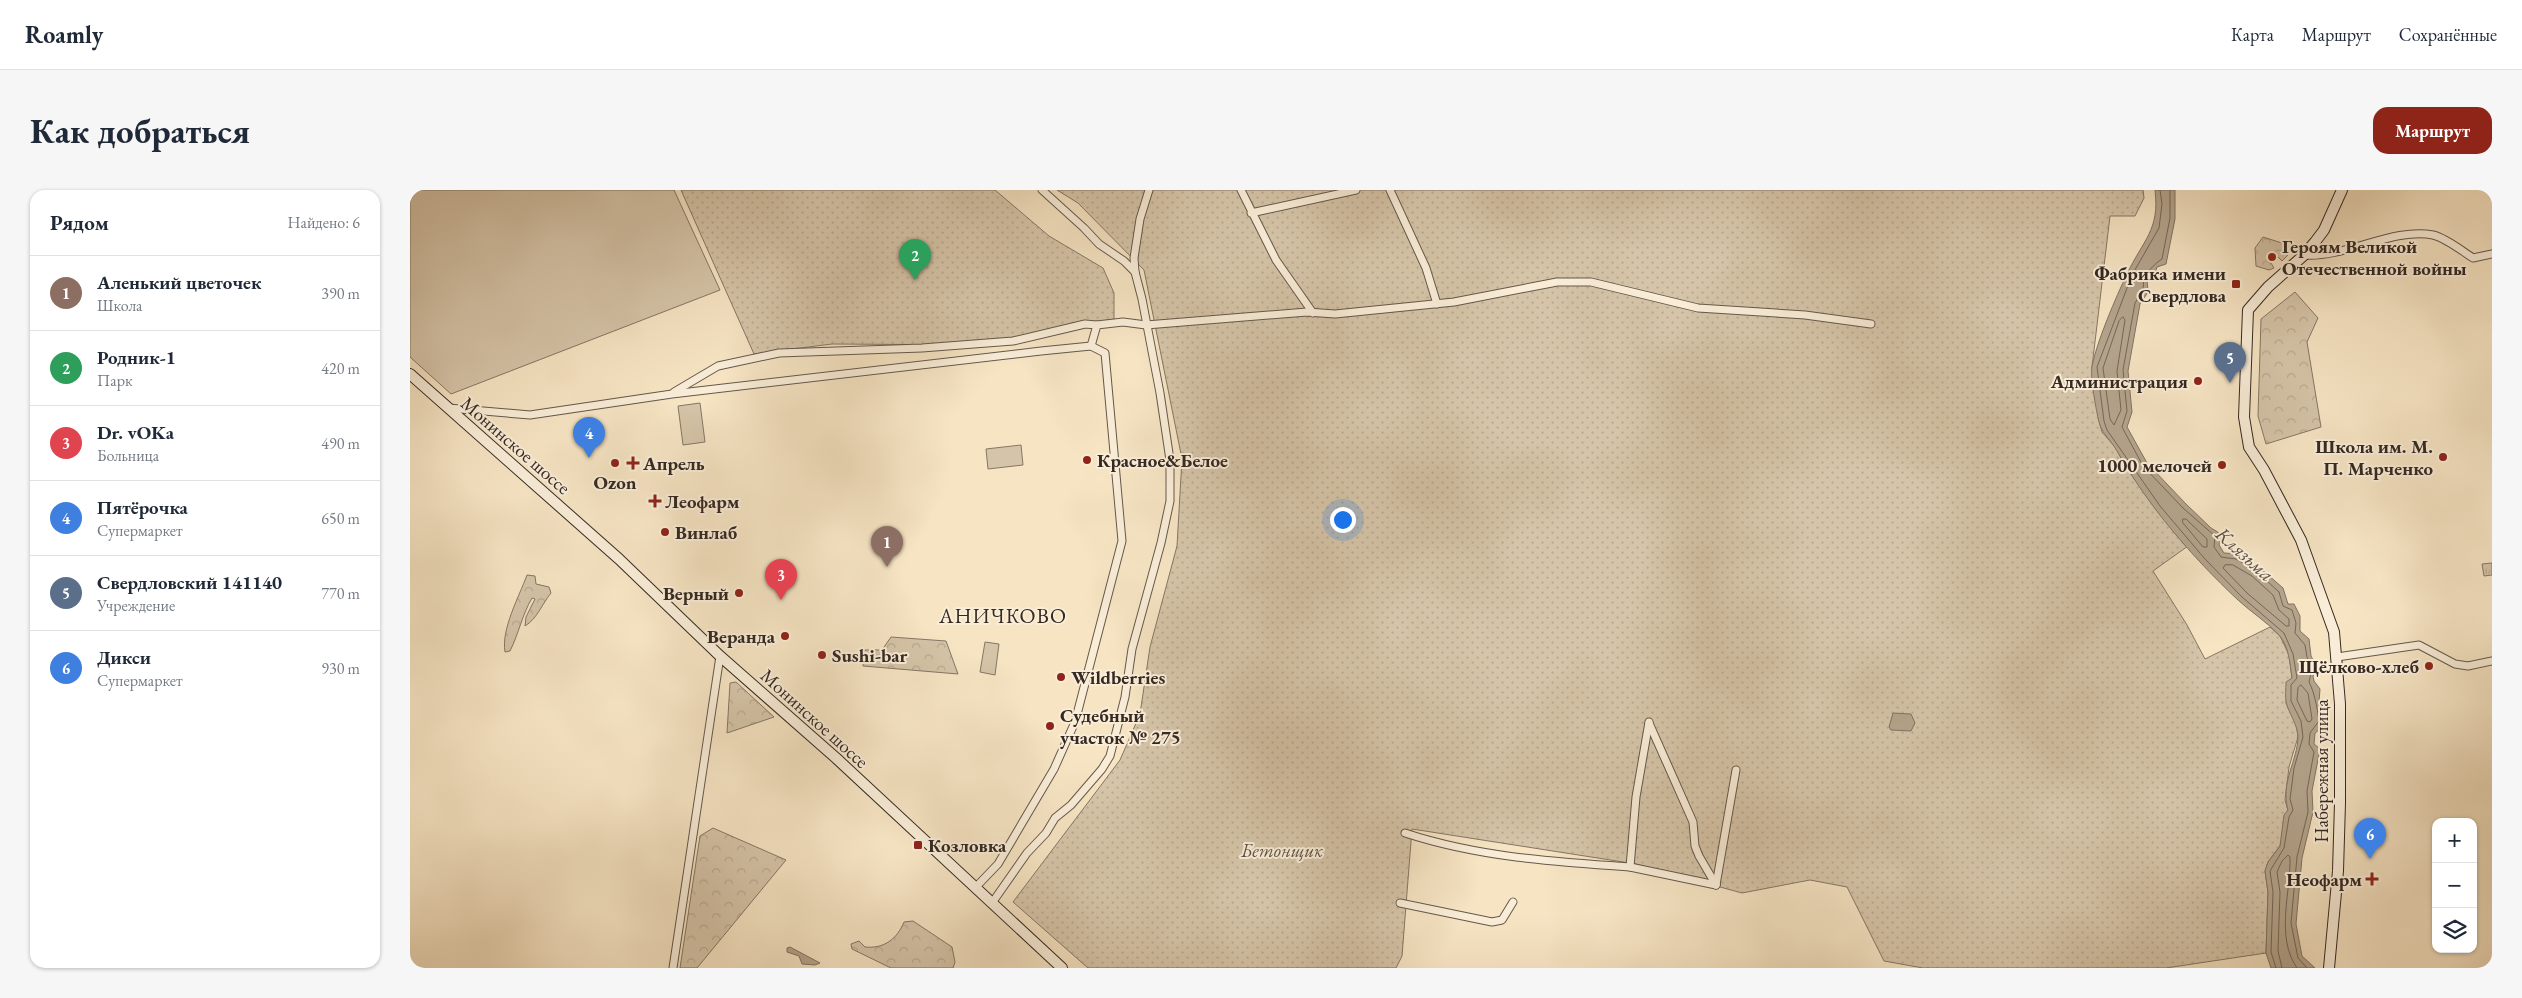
<!DOCTYPE html>
<html lang="ru">
<meta charset="utf-8">
<style>
:root{--surface:#fff;--page:#f6f6f7;--text:#1f2937;--muted:#747a83;--line:#e0e1e3;--accent:#8f2418}
body{margin:0;font-family:"EB Garamond",serif;background:var(--page);color:var(--text)}
.controls{position:absolute;right:15px;bottom:15px;display:grid;overflow:hidden;border-radius:10px;box-shadow:0 1px 4px #0004}
.controls button{width:45px;height:45px;display:grid;place-items:center;padding:0;border:0;border-bottom:1px solid var(--line);background:var(--surface);color:var(--text);font:25px sans-serif}
.you{position:absolute;left:932px;top:329px;width:18px;height:18px;margin:-12px;border:4px solid #fff;border-radius:50%;background:#1a73e8;box-shadow:0 0 0 8px #1a73e833}
.badge{display:grid;place-items:center;width:32px;height:32px;border-radius:50%;background:var(--accent);color:#fff;font-size:16px;font-weight:700}
.pin{position:absolute;translate:-50% -41px;filter:drop-shadow(0 1px 2px #0008)}
.pin::after{content:'';position:absolute;top:26px;width:18px;height:15px;background:inherit;clip-path:polygon(0 0,100% 0,50% 100%)}
.list{margin:0;padding:0;list-style:none}
h2{display:flex;justify-content:space-between;align-items:center;height:65px;margin:0;padding:0 20px;font-size:21px}
h2 small{font-size:16px;font-weight:400;color:var(--muted)}
.list li{display:grid;grid-template-columns:32px 1fr auto;gap:15px;align-items:center;box-sizing:border-box;height:75px;padding:0 20px;border-top:1px solid var(--line)}
.list b{display:block;font-size:19px;white-space:nowrap}
.list p{margin:0;font-size:16px;white-space:nowrap;color:var(--muted)}
.list em{font-size:16px;font-style:normal;color:var(--muted)}
.icon{flex:none;width:28px;height:28px;fill:none;stroke:currentColor;stroke-width:2;stroke-linecap:round;stroke-linejoin:round}
.map{position:relative;flex:none;width:2082px;height:778px;overflow:hidden;border-radius:15px}
header{display:flex;align-items:center;gap:30px;box-sizing:border-box;height:70px;padding:0 25px;background:var(--surface);border-bottom:1px solid var(--line)}
header strong{font-size:24px}
nav{display:flex;gap:28px;margin-inline-start:auto;font-size:18px}
.intro{display:flex;align-items:center;justify-content:space-between;box-sizing:border-box;height:120px;padding:0 30px}
h1{margin:0;font-size:35px}
.button{padding:12px 22px;border-radius:15px;background:var(--accent);color:#fff;font-size:18px;font-weight:700}
main{display:flex;gap:30px;padding:0 30px}
aside{flex:1;background:var(--surface);border-radius:15px;box-shadow:0 1px 4px #0004}
.map>svg:first-child{display:block}
</style>
<header>
<strong>Roamly</strong>
<nav><a>Карта</a><a>Маршрут</a><a>Сохранённые</a></nav>
</header>
<div class="intro"><h1>Как добраться</h1><a class="button">Маршрут</a></div>
<main>
<aside>
<h2>Рядом<small>Найдено: 6</small></h2>
<ul class="list">
<li><span class="badge" style="background:#8d6e63">1</span><div><b>Аленький цветочек</b><p>Школа</p></div><em>390 m</em></li>
<li><span class="badge" style="background:#2e9e5b">2</span><div><b>Родник-1</b><p>Парк</p></div><em>420 m</em></li>
<li><span class="badge" style="background:#e0444e">3</span><div><b>Dr. vOKa</b><p>Больница</p></div><em>490 m</em></li>
<li><span class="badge" style="background:#3f7fe0">4</span><div><b>Пятёрочка</b><p>Супермаркет</p></div><em>650 m</em></li>
<li><span class="badge" style="background:#5c6f8a">5</span><div><b>Свердловский 141140</b><p>Учреждение</p></div><em>770 m</em></li>
<li><span class="badge" style="background:#3f7fe0">6</span><div><b>Дикси</b><p>Супермаркет</p></div><em>930 m</em></li>
</ul>
</aside>
<div class="map">
<svg width="2082" height="778" viewBox="0 0 2082 778">
<defs>
<pattern id="forest-crowns" width="20" height="18" patternUnits="userSpaceOnUse" patternTransform="scale(1.25)"><rect width="20" height="18" fill="#d5c4a8"/><path d="M2 6a3 3 0 1 1 6 0M12 15a3 3 0 1 1 6 0" fill="none" stroke="#b7a890"/></pattern>
<pattern id="park-tufts" width="24" height="20" patternUnits="userSpaceOnUse" patternTransform="scale(1.25)"><rect width="24" height="20" fill="#d5c4a8"/><path d="M3 7l-1-3M5 7V3M7 7l1-3M15 17l-1-3M17 17v-4M19 17l1-3" fill="none" stroke="#b7a890"/></pattern>
<pattern id="garden-dots" width="8" height="8" patternUnits="userSpaceOnUse" patternTransform="scale(1.25)"><rect width="8" height="8" fill="#d5c4a8"/><path d="M2 2h.1M6 6h.1" fill="none" stroke="#b7a890" stroke-width="1.8" stroke-linecap="round"/></pattern>
</defs>
<rect width="100%" height="100%" fill="#f6e4c3"/>
<filter id="stains"><feTurbulence type="fractalNoise" baseFrequency=".004" numOctaves="4"/><feColorMatrix values="0 0 0 0 .2 0 0 0 0 .09 0 0 0 0 .02 0 0 0 .5 -.17"/></filter>
<radialGradient id="worn" r=".72"><stop offset=".6" stop-color="#630" stop-opacity="0"/><stop offset="1" stop-color="#630" stop-opacity=".3"/></radialGradient>
<g fill="#d5c4a8" stroke="#857665">
<polygon points="0,0 264,0 310,100 41,204 0,167"/>
<polygon points="290,213 295,252 273,255 268,216"/>
<polygon points="611,255 613,275 578,279 576,259"/>
<polygon points="575,452 589,454 585,485 570,482"/>
</g>
<g fill="url(#forest-crowns)" stroke="#857665">
<polygon points="1853,47 1875,54 1883,60 1872,71 1864,63 1858,68 1864,78 1859,80 1846,76 1845,58"/>
<polygon points="1885,102 1908,128 1897,152 1911,237 1856,254 1848,226 1851,129"/>
<path d="M117,385L125,386L126,394L139,397L141,403C132,414 127,429 115,436L116,427L125,409L122,408C112,425 109,443 100,461L95,462C91,439 109,407 117,385Z"/>
<polygon points="481,447 536,451 548,484 453,476 454,460 472,460"/>
<polygon points="326,492 364,527 317,543 320,493"/>
<polygon points="303,638 376,670 287,778 270,778 290,646"/>
<path d="M503,731L542,757L545,772L543,778H481L442,759L441,754L449,751L455,757C474,759 487,749 494,732Z"/>
</g>
<polygon fill="url(#park-tufts)" stroke="#857665" points="2082,373 2082,385 2074,386 2072,374"/>
<g fill="url(#garden-dots)" stroke="#857665">
<polygon points="271,0 585,0 639,46 693,78 704,103 704,129 584,155 422,154 344,164"/>
<polygon points="647,0 1733,0 1734,8 1725,26 1700,26 1682,177 1689,231 1692,242 1706,258 1716,277 1746,319 1778,356 1743,381 1777,435 1795,469 1860,437 1870,446 1879,465 1882,488 1876,513 1886,533 1888,547 1879,577 1875,610 1878,620 1870,656 1858,672 1855,681 1858,702 1856,763 1756,778 1513,778 1474,771 1437,697 1400,690 1332,703 1226,674 1002,639 992,766 986,778 678,778 603,712 710,570 730,524 740,457 767,356 772,269 734,80 668,13"/>
</g>
<g fill="#b4a48c" stroke="#817362">
<path d="M1745,0H1765V29L1756,74L1747,77L1745,83L1737,89L1738,102L1730,114L1718,181L1722,222L1717,237L1737,273L1776,314L1801,338L1811,344L1809,355L1814,363L1830,364L1833,369L1850,378L1873,398L1878,414H1884L1890,426V441L1899,449L1901,466L1908,480L1903,486L1904,491L1910,499L1909,512L1915,535L1905,543L1904,554L1910,559L1902,601L1903,622L1892,668L1886,734L1892,766L1905,778H1861L1856,763L1858,702L1855,681L1858,672L1870,656L1874,625L1878,620C1870,592 1888,570 1888,546C1887,533 1879,524 1876,512C1875,506 1876,499 1876,492L1882,488C1880,474 1879,456 1869,445C1857,432 1841,422 1828,410C1782,367 1738,316 1707,261C1701,250 1692,244 1689,232C1686,219 1680,188 1682,176C1687,151 1706,107 1717,84C1733,50 1750,40 1745,0Z"/>
<polygon points="1483,523 1501,524 1505,533 1501,541 1481,540 1479,537"/>
<polygon points="380,757 410,773 405,775 392,774 389,766 377,762 377,758"/>
</g>
<g fill="none" stroke-linecap="round" stroke-linejoin="round">
<g stroke="#746657" stroke-width="1">
<polyline points="1750,0 1752,14 1749,38 1722,85 1687,177 1694,231 1697,240 1750,316 1795,369 1832,407 1874,443 1883,464 1887,488 1881,495 1881,511 1891,531 1893,547 1884,578 1880,609 1883,620 1879,627 1874,658 1860,681 1863,702 1861,762 1866,778"/>
<path d="M1760,0V28L1752,69C1744,74 1741,79 1734,86L1733,100L1725,113L1713,180L1717,221L1712,237L1733,276L1773,318L1805,346L1804,357L1811,367L1826,369L1846,381L1869,402L1873,416L1882,420L1886,433L1885,443L1895,455L1897,467L1902,479L1899,492C1905,504 1907,517 1909,531L1900,543L1899,554L1904,562L1897,601L1898,622L1887,667L1881,733L1888,768L1897,778"/>
<polygon points="1713,127 1715,130 1707,181 1711,220 1704,235 1700,229 1693,178 1709,131"/>
<polygon points="1773,329 1776,329 1797,349 1797,357 1793,357 1773,333"/>
<polygon points="1823,375 1842,386 1863,405 1869,420 1879,429 1879,436 1876,436 1837,403 1813,378 1815,375"/>
<polygon points="1891,495 1898,503 1902,529 1900,532 1897,531 1887,510 1888,498"/>
<path d="M1872,778L1868,761L1870,702L1867,682L1872,671L1878,665L1880,667C1881,702 1865,747 1887,778"/>
</g>
<g stroke="#65584a" stroke-width="9">
<g id="street">
<polyline points="632,0 674,38 689,54 714,71 725,82"/>
<polyline points="831,0 866,70 903,123"/>
<polyline points="980,0 1016,78 1027,114"/>
<polyline points="841,23 946,0"/>
<path d="M1894,65C1936,68 1983,37 2023,45C2036,48 2052,61 2063,68L2082,64"/>
<polyline points="681,156 687,135 713,132 736,135 897,122 925,124 1044,112 1147,92 1181,92 1288,118 1395,125 1461,134"/>
<polyline points="264,202 308,176 369,163 512,158 603,151 675,134 687,135"/>
<polyline points="38,218 120,225 262,204 631,161 681,156 695,163 712,351 665,532 644,579 588,674 565,698"/>
<polyline points="1927,467 2009,455 2045,474 2058,476 2082,471"/>
<polyline points="1239,533 1283,632 1285,656 1289,666 1306,695"/>
<path d="M995,643C1068,667 1144,672 1220,677L1226,607L1239,532"/>
<polyline points="1220,677 1306,695"/>
<polyline points="1306,695 1326,580"/>
<polyline points="582,713 617,663 636,643 645,628 661,615 692,579 700,566 715,507 722,459 751,353 760,311 760,270 750,203 732,109 725,82 724,68 730,29 739,0"/>
<polyline points="990,713 1082,732 1092,730 1103,712"/>
<polyline points="263,778 310,466"/>
</g>
</g>
<g stroke="#352922" stroke-width="12">
<g id="secondary">
<polyline points="0,184 209,369 310,466 426,568 652,778"/>
<polyline points="1919,778 1928,681 1930,613 1930,514 1924,442 1891,350 1854,280 1839,257 1834,227 1838,120 1858,97 1893,66 1905,52 1914,40 1932,0"/>
</g>
</g>
<use href="#street" stroke="#f9edd8" stroke-width="7"/>
<use href="#secondary" stroke="#f9edd8" stroke-width="10"/>
</g>
<g fill="#8f2418" stroke="#f9edd8" stroke-width="2">
<circle cx="1862" cy="67" r="5"/>
<rect x="1821" y="89" width="10" height="10" rx="2.5"/>
<circle cx="1788" cy="191" r="5"/>
<circle cx="2033" cy="267" r="5"/>
<circle cx="677" cy="270" r="5"/>
<circle cx="205" cy="273" r="5"/>
<path d="M220.5 265.5h5v5h5v5h-5v5h-5v-5h-5v-5h5z"/>
<circle cx="1812" cy="275" r="5"/>
<path d="M242.5 303.5h5v5h5v5h-5v5h-5v-5h-5v-5h5z"/>
<circle cx="255" cy="342" r="5"/>
<circle cx="329" cy="403" r="5"/>
<circle cx="375" cy="446" r="5"/>
<circle cx="412" cy="465" r="5"/>
<circle cx="2019" cy="476" r="5"/>
<circle cx="651" cy="487" r="5"/>
<circle cx="640" cy="536" r="5"/>
<rect x="503" y="650" width="10" height="10" rx="2.5"/>
<path d="M1959.5 681.5h5v5h5v5h-5v5h-5v-5h-5v-5h5z"/>
</g>
<g text-anchor="middle" stroke-width="4" stroke-linejoin="round" paint-order="stroke">
<g font-size="19" font-weight="bold" fill="#352922" stroke="#f9edd8" text-anchor="start">
<text x="1872" y="63">Героям Великой<tspan x="1872" dy="22">Отечественной войны</tspan></text>
<text x="1816" y="90" text-anchor="end">Фабрика имени<tspan x="1816" dy="22">Свердлова</tspan></text>
<text x="1778" y="198" text-anchor="end">Администрация</text>
<text x="2023" y="263" text-anchor="end">Школа им. М.<tspan x="2023" dy="22">П. Марченко</tspan></text>
<text x="687" y="277">Красное&amp;Белое</text>
<text x="233" y="280">Апрель</text>
<text x="1802" y="282" text-anchor="end">1000 мелочей</text>
<text x="205" y="299" text-anchor="middle">Ozon</text>
<text x="255" y="318">Леофарм</text>
<text x="265" y="349">Винлаб</text>
<text x="319" y="410" text-anchor="end">Верный</text>
<text x="365" y="453" text-anchor="end">Веранда</text>
<text x="422" y="472">Sushi-bar</text>
<text x="2009" y="483" text-anchor="end">Щёлково-хлеб</text>
<text x="661" y="494">Wildberries</text>
<text x="650" y="532">Судебный<tspan x="650" dy="22">участок № 275</tspan></text>
<text x="518" y="662">Козловка</text>
<text x="1952" y="696" text-anchor="end">Неофарм</text>
</g>
<g font-size="19" fill="#352922" stroke="#f9edd8">
<text transform="translate(106 255) rotate(41)" y="7">Монинское шоссе</text>
<text transform="translate(405 528) rotate(42)" y="7">Монинское шоссе</text>
<text transform="translate(1911 581) rotate(-90)" y="7">Набережная улица</text>
</g>
<g font-size="19" font-style="italic" fill="#5d5044" stroke="#f9edd8">
<text x="872" y="667">Бетонщик</text>
</g>
<g font-size="20" font-style="italic" fill="#5b4e42" stroke="#f9edd8">
<text transform="translate(1835 364) rotate(42)" y="7">Клязьма</text>
</g>
<g font-size="21" letter-spacing="1" fill="#352922" stroke="#f9edd8">
<text x="593" y="433">АНИЧКОВО</text>
</g>
</g>
<rect width="100%" height="100%" filter="url(#stains)"/>
<rect width="100%" height="100%" fill="url(#worn)"/>
</svg>
<div class="controls">
<button>+</button>
<button>−</button>
<button><svg class="icon" aria-label="layers" viewBox="0 0 24 24"><path d="M12 4l9 5-9 5-9-5zM3 14l9 5 9-5"/></svg></button>
</div>
<div class="you"></div>
<div class="pin badge" style="left:477px;top:377px;background:#8d6e63">1</div>
<div class="pin badge" style="left:505px;top:90px;background:#2e9e5b">2</div>
<div class="pin badge" style="left:371px;top:410px;background:#e0444e">3</div>
<div class="pin badge" style="left:179px;top:268px;background:#3f7fe0">4</div>
<div class="pin badge" style="left:1820px;top:193px;background:#5c6f8a">5</div>
<div class="pin badge" style="left:1960px;top:669px;background:#3f7fe0">6</div>
</div>
</main>
